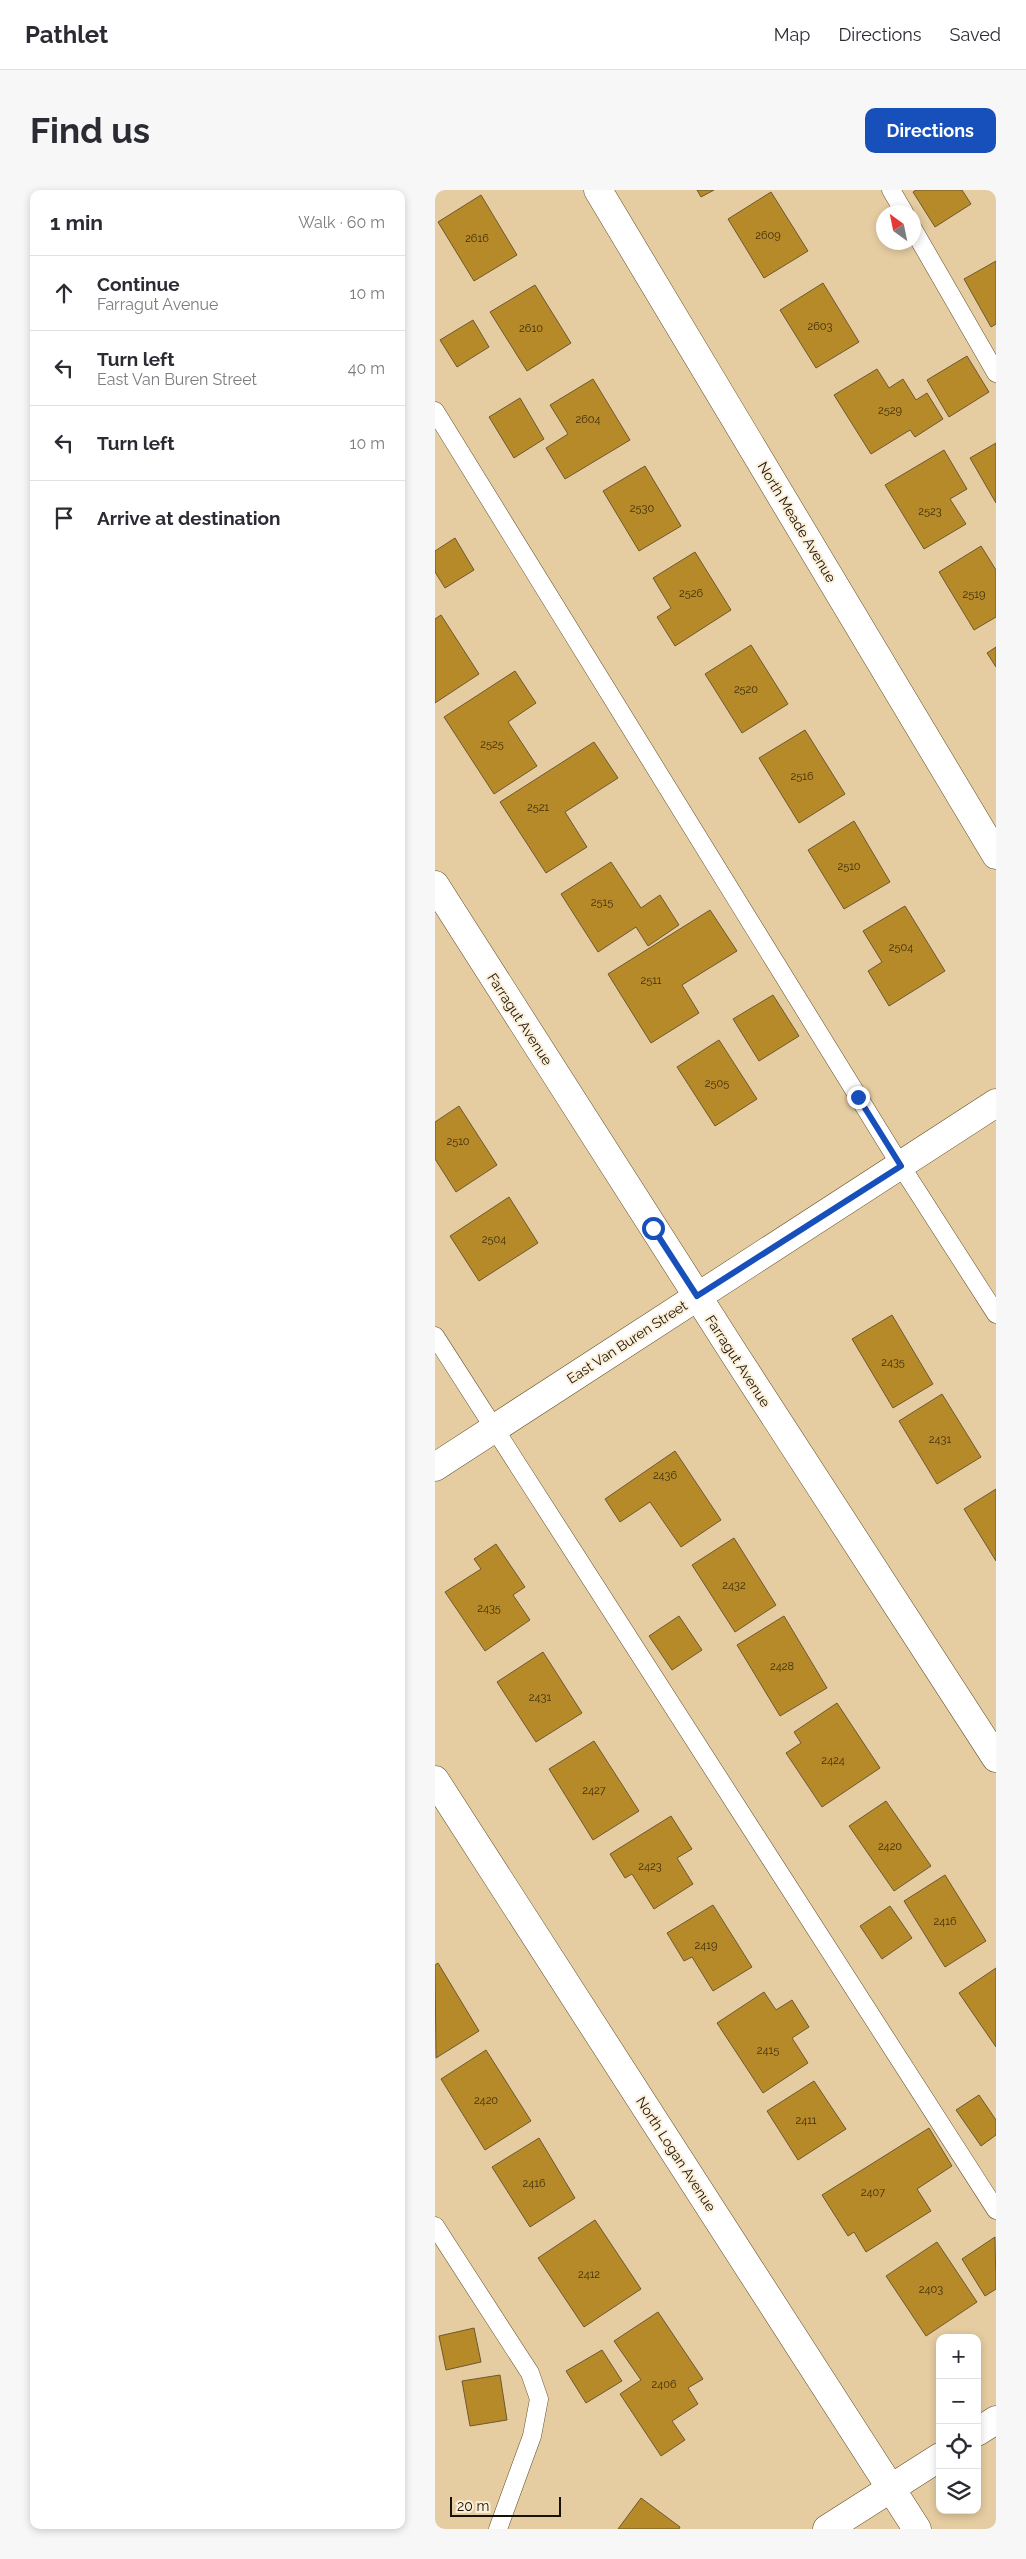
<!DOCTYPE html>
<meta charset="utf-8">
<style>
:root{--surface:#fff;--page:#f7f7f7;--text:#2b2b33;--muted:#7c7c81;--line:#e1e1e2;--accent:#174fbb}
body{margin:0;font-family:Raleway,sans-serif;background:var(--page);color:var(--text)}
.controls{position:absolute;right:15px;bottom:15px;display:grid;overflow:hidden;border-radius:10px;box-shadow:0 2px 8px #0003}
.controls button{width:45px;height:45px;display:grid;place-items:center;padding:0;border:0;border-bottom:1px solid var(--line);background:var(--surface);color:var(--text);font:25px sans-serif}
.compass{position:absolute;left:441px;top:15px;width:45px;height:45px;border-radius:50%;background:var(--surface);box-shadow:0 2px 8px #0003;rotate:327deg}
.scale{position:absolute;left:15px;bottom:12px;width:111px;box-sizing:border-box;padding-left:5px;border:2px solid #191103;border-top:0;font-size:14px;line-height:18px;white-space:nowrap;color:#191103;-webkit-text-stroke:4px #fbefd9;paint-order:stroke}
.stop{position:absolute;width:15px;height:15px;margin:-11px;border:4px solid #174fbb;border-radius:50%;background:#fff}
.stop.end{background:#174fbb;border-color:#fff;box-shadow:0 1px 5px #0008}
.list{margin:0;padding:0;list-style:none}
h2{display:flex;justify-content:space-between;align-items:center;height:65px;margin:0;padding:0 20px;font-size:21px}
h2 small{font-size:16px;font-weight:400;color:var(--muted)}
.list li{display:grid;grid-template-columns:32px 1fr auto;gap:15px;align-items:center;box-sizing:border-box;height:75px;padding:0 20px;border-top:1px solid var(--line)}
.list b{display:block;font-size:19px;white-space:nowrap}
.list p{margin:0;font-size:16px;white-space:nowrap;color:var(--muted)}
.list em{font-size:16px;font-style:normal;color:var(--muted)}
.icon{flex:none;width:28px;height:28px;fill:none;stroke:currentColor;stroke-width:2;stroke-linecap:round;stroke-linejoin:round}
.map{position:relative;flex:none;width:561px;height:2339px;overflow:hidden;border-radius:10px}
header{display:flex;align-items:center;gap:30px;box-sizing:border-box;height:70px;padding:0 25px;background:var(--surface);border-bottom:1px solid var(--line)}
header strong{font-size:24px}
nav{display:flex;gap:28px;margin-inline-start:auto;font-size:18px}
.intro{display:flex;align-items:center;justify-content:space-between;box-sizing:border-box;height:120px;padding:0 30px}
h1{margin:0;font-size:35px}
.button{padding:12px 22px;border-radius:10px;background:var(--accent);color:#fff;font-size:18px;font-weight:700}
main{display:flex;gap:30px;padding:0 30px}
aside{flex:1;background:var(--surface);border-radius:10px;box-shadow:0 2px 8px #0003}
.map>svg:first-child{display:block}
</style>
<header>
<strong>Pathlet</strong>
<nav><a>Map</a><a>Directions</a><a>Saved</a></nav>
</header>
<div class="intro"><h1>Find us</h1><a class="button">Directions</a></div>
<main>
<aside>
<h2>1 min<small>Walk · 60 m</small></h2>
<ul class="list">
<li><svg class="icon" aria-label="ahead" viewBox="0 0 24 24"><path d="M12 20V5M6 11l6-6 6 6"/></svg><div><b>Continue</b><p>Farragut Avenue</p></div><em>10 m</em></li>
<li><svg class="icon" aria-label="left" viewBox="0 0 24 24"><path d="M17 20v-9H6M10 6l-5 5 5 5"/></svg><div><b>Turn left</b><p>East Van Buren Street</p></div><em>40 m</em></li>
<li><svg class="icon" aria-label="left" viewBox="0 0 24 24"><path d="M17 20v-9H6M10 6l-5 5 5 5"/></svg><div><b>Turn left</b></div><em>10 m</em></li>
<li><svg class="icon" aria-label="arrive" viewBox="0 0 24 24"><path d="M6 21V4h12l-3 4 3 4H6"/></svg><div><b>Arrive at destination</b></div></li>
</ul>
</aside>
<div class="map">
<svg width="561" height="2339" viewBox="0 0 561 2339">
<rect width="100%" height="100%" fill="#e5cca1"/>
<g fill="#b68929" stroke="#6e5931">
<polygon points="262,0 279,0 266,7"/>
<polygon points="481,0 527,0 536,14 500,37 478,2"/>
<polygon points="336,2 373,61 329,88 293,29"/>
<polygon points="46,5 82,65 39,91 3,32"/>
<polygon points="561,71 561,134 556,137 529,89"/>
<polygon points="388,93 424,152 381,178 345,120"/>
<polygon points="100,95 136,153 92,181 55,122"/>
<polygon points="38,130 54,157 22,177 5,150"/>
<polygon points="532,166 554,202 514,227 492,190"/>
<polygon points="442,179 454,198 468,189 481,210 492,203 508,229 480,247 475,240 436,264 399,205"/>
<polygon points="158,189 195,250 130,289 111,258 133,244 115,215"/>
<polygon points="85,208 109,249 79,268 54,227"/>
<polygon points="561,253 561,313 535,268"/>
<polygon points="509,260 532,299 515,309 531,334 489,359 450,295"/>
<polygon points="210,276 246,336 204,361 168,301"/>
<polygon points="20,348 39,380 10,398 0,382 0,361"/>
<polygon points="546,356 561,380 561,427 539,440 504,382"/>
<polygon points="260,362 296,420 240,456 222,427 236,418 218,388"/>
<polygon points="6,425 44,484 0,513 0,429"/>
<polygon points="316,455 353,514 307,543 270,484"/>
<polygon points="561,457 561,477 552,463"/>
<polygon points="80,481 101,513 73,532 102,576 59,604 9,527"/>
<polygon points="370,540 410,604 364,633 324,568"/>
<polygon points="159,552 183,588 130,622 152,657 111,683 65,612"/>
<polygon points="419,631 455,692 409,719 373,660"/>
<polygon points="176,672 206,718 225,705 244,735 213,756 201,737 163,762 126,704"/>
<polygon points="470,716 510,781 454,816 433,781 447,772 428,741"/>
<polygon points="275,720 302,761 247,795 264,823 216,853 173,784"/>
<polygon points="338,805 364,846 324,871 298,829"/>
<polygon points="284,850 322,909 280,936 242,877"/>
<polygon points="24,916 62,975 21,1002 0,969 0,932"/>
<polygon points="74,1007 103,1053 44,1091 15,1046"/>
<polygon points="457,1125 498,1194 458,1218 417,1149"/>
<polygon points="507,1204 546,1267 502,1294 464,1231"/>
<polygon points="240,1261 286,1330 246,1357 215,1312 185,1332 170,1309"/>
<polygon points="561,1299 561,1371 529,1319"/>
<polygon points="299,1348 341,1415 300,1442 257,1375"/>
<polygon points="61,1354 90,1397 78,1405 95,1430 50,1461 10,1402 46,1379 39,1369"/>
<polygon points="244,1426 267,1460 237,1480 214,1446"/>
<polygon points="349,1426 392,1498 345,1526 302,1455"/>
<polygon points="108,1462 147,1523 101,1552 62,1492"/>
<polygon points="402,1513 445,1578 387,1617 351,1563 366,1553 359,1542"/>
<polygon points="159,1551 204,1621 158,1650 114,1579"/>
<polygon points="451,1611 496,1676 459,1701 414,1636"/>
<polygon points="236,1626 257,1659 242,1668 258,1694 219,1719 197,1684 190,1688 175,1664"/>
<polygon points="510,1685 551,1751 510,1777 469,1711"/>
<polygon points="278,1715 317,1777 278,1801 257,1767 249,1771 232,1743"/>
<polygon points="455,1716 477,1748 447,1769 425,1736"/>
<polygon points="3,1773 44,1841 1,1868 0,1775"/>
<polygon points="561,1778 561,1857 524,1803"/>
<polygon points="329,1802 341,1820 357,1810 374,1837 357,1848 373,1873 328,1903 282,1833"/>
<polygon points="51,1860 96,1931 50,1960 6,1889"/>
<polygon points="379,1891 411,1939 363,1970 332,1921"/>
<polygon points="544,1905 561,1930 561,1945 546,1956 521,1920"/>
<polygon points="494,1938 517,1976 482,1999 496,2021 431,2062 419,2042 413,2046 387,2005"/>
<polygon points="104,1948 140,2008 95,2037 57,1977"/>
<polygon points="160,2030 206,2099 149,2137 103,2068"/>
<polygon points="560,2047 561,2099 550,2106 527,2069"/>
<polygon points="502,2052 542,2112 491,2146 451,2086"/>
<polygon points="223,2122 268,2189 253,2198 263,2214 237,2231 250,2250 226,2266 185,2204 206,2190 179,2151"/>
<polygon points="39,2138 46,2172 11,2180 4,2146"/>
<polygon points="167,2160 187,2191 151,2213 131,2181"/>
<polygon points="65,2185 72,2230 35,2236 27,2191"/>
<polygon points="206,2308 245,2337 244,2339 183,2339"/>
</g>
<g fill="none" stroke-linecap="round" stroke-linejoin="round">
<g stroke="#644f27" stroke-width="19">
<g id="lane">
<polyline points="456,0 469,22"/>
<polyline points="478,39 561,183"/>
<polyline points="0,221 466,976 561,1124"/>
<polyline points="0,1146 561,2020"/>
<polyline points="0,2036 95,2183 104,2209 97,2246 63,2339"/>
</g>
</g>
<g stroke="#644f27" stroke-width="29">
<g id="street">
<polyline points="163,0 561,665"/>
<polyline points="0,695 300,1165 561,1568"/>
<polyline points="0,1590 482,2339"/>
<polyline points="542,2242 561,2230"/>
<polyline points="392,2339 505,2267"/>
</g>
</g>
<g stroke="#644f27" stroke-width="29">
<polyline id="secondary" points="0,1277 561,913"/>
</g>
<use href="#lane" stroke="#fff" stroke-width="18"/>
<use href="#street" stroke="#fff" stroke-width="28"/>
<use href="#secondary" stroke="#fff" stroke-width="28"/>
</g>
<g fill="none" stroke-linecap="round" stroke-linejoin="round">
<polyline stroke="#174fbb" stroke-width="6" points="218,1038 262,1106 466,976 423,907"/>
</g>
<g text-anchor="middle" stroke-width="4" stroke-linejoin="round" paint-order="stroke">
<g font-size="11" fill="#402f0c">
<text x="333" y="49">2609</text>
<text x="42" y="52">2616</text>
<text x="385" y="140">2603</text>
<text x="96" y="142">2610</text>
<text x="455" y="224">2529</text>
<text x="153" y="233">2604</text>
<text x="207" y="322">2530</text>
<text x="495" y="325">2523</text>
<text x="256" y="407">2526</text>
<text x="539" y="408">2519</text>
<text x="311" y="503">2520</text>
<text x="57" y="558">2525</text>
<text x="367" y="590">2516</text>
<text x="103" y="621">2521</text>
<text x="414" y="680">2510</text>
<text x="167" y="716">2515</text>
<text x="466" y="761">2504</text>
<text x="216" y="794">2511</text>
<text x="282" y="897">2505</text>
<text x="23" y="955">2510</text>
<text x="59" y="1053">2504</text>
<text x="458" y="1176">2435</text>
<text x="505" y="1253">2431</text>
<text x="230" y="1289">2436</text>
<text x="299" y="1399">2432</text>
<text x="54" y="1422">2435</text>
<text x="347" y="1480">2428</text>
<text x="105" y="1511">2431</text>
<text x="398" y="1574">2424</text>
<text x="159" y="1604">2427</text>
<text x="455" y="1660">2420</text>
<text x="215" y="1680">2423</text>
<text x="510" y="1735">2416</text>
<text x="271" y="1759">2419</text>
<text x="333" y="1864">2415</text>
<text x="51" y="1914">2420</text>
<text x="371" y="1934">2411</text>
<text x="99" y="1997">2416</text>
<text x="438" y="2006">2407</text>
<text x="154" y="2088">2412</text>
<text x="496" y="2103">2403</text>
<text x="229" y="2198">2406</text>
</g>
<g font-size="14" fill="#191103" stroke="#fbefd9">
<text transform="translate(362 332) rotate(59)" y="5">North Meade Avenue</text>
<text transform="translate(85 829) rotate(57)" y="5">Farragut Avenue</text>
<text transform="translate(192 1152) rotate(-33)" y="5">East Van Buren Street</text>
<text transform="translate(303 1171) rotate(57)" y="5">Farragut Avenue</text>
<text transform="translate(241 1964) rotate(57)" y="5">North Logan Avenue</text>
</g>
</g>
</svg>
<div class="controls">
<button>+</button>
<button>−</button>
<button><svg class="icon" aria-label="locate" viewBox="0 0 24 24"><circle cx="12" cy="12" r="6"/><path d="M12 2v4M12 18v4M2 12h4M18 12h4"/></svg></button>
<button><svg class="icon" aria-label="layers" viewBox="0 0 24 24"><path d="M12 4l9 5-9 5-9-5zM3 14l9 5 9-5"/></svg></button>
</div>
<svg class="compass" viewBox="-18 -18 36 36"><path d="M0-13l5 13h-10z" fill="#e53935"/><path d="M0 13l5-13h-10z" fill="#7c7c81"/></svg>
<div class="scale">20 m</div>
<div class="stop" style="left:218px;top:1038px"></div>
<div class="stop end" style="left:423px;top:907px"></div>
</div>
</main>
